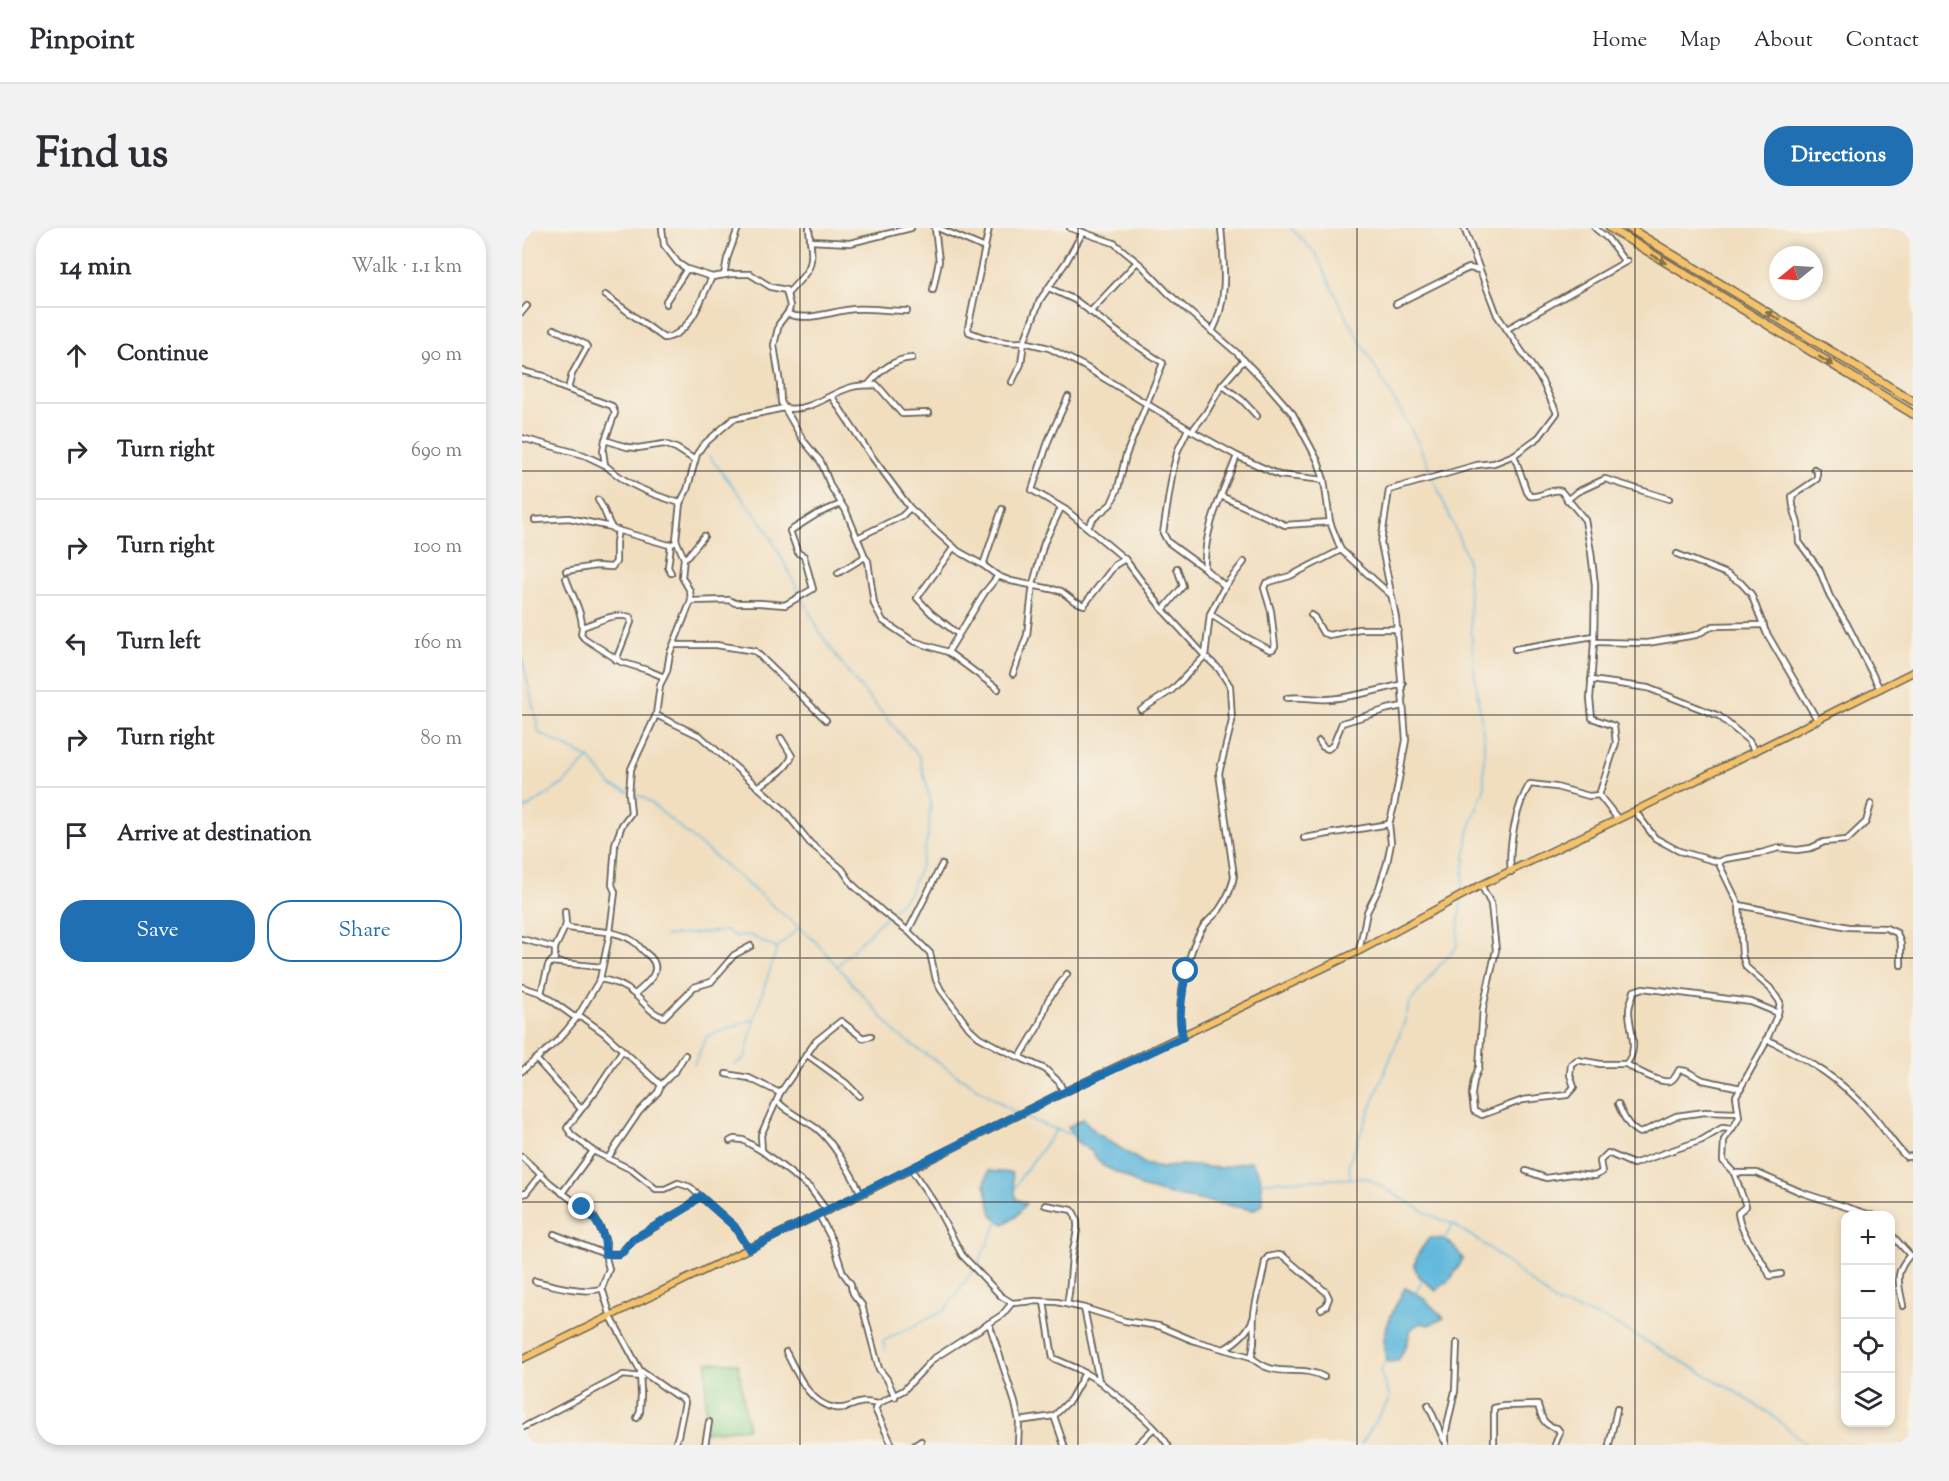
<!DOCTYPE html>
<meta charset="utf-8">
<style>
:root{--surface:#fff;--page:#f2f2f3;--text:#2b2b33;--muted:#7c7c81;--line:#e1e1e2;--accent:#1f6fb2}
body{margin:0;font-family:"Sorts Mill Goudy",serif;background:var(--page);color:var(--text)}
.controls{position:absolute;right:18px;bottom:18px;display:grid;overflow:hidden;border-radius:12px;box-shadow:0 3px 9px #0003}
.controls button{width:54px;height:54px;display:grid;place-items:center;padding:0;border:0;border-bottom:2px solid var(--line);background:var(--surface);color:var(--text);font:30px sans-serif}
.compass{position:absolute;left:1247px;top:18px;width:54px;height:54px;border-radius:50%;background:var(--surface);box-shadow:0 3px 9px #0003;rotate:252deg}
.stop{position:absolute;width:18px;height:18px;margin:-14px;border:4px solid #1f6fb2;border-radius:50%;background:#fff}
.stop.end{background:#1f6fb2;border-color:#fff;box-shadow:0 2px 6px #0008}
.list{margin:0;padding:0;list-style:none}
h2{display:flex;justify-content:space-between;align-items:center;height:78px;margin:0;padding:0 24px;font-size:26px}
h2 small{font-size:20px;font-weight:400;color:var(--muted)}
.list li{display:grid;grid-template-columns:39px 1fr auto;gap:18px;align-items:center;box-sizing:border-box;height:96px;padding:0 24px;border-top:2px solid var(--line)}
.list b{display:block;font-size:22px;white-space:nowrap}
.list em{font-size:20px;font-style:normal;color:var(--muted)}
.actions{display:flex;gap:12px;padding:18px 24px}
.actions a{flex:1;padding:14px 0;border:2px solid var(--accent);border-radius:24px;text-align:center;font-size:21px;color:var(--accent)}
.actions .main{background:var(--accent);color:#fff}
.icon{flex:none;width:33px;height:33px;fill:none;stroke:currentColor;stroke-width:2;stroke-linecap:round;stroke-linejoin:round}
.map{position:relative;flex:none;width:1391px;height:1217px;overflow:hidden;border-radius:24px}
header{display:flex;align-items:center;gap:36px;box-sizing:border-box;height:84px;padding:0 30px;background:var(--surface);border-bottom:2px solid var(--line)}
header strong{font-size:28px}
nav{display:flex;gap:33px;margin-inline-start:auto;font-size:21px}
.intro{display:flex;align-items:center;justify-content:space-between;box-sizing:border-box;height:144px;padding:0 36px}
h1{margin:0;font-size:42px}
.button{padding:15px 27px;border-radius:24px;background:var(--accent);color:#fff;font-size:21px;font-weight:700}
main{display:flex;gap:36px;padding:0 36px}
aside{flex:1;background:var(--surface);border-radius:24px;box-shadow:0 3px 9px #0003}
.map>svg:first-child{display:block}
</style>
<header>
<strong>Pinpoint</strong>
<nav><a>Home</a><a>Map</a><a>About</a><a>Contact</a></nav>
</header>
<div class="intro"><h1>Find us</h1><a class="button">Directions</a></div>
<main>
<aside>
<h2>14 min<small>Walk · 1.1 km</small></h2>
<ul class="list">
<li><svg class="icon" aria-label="ahead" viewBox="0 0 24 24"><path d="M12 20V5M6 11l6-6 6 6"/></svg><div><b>Continue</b></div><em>90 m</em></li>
<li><svg class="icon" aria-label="right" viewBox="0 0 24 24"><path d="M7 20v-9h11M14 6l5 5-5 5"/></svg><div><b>Turn right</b></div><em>690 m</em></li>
<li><svg class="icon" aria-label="right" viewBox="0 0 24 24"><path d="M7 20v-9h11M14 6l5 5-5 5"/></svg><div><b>Turn right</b></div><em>100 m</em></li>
<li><svg class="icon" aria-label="left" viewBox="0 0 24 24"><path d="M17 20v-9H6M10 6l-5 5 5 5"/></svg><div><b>Turn left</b></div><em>160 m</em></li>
<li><svg class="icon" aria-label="right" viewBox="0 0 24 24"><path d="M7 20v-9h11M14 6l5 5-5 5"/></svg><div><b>Turn right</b></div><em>80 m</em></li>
<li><svg class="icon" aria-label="arrive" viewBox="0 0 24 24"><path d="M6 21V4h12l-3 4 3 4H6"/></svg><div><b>Arrive at destination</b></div></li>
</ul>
<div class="actions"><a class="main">Save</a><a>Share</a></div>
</aside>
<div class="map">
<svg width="1391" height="1217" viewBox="0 0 1391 1217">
<rect width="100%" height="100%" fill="#f7f3e8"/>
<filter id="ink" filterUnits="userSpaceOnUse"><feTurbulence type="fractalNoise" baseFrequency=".0167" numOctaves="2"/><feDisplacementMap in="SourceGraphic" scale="12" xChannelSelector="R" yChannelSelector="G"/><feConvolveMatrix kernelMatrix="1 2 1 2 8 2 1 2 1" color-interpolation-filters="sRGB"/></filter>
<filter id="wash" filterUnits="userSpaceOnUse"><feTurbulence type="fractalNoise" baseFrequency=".008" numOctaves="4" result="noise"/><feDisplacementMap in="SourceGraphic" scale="24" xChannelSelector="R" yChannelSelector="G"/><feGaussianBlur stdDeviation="1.35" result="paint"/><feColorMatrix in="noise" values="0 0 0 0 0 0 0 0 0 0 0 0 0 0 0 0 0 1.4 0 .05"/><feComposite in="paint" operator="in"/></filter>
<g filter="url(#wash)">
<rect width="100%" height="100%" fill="#f1debf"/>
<polygon fill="#8cd48f" stroke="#547856" stroke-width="1.5" points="185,1134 216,1135 226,1200 182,1204"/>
<g fill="#5fb8dc" stroke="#3e6a7c" stroke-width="1.5">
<polygon points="561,891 576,906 623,936 639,940 660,937 698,940 729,933 738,947 741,976 731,982 644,966 619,959 603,948 581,938 569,923 555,914 546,899"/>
<polygon points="466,943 490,945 494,971 504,975 494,989 482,996 470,987 463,956"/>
<path d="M907,1010C926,1009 931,1016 941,1031L930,1049L914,1063L897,1048L892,1038L896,1026Z"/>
<path d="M883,1060L899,1068L922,1090L907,1097L898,1095L889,1101L885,1116L876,1133L866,1134C854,1109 871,1083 883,1060Z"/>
</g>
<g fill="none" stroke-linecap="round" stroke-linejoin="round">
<g stroke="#5fb8dc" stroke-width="1.5">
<polyline points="769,0 794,26 825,90 895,212 945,329 951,435 962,512 962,561 946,605 939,666"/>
<polyline points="187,228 244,300 300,408 332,452 397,528 409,574 406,607 398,640 387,665 367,686"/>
<polyline points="0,428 17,505 67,530 90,558 123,570 293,713 376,807 433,846 494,885"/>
<polyline points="0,583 41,556 67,530"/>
<polyline points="143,708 204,703 215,709 227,707 254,720"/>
<polyline points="316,737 363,689"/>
<polyline points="172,836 185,808 232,791 255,720 277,700"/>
<polyline points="212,837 223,830 232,792"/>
<polyline points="498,888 553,908"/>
<polyline points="828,949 827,935 883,793 887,776 916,739 935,719 939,671"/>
<polyline points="737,954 845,950 910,988 931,996 966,1019 1036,1076 1084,1091 1209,1161 1250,1187 1284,1217"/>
<polyline points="493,961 498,950 535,901"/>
<polyline points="921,1013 931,996"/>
<polyline points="454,1039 477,992"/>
<polyline points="893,1066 900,1052"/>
<polyline points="363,1121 361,1113 422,1083 451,1043"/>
<polyline points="839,1217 868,1170 858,1143 864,1131"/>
</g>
</g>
</g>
<g filter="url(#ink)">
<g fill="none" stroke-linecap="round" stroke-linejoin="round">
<g stroke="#676055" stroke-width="8">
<g id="minor">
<polyline points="140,0 142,17 156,35 165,41"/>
<polyline points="416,0 463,20"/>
<path d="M467,0L446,100L447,104C463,111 485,116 502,114L499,136L490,154"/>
<polyline points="548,0 592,15 620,38 647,66 715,125 744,155 771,186 796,233 802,252 808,294 819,322 869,367"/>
<path d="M942,0L975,87L1020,153L1035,185L1017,209L992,227L1005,264L1008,268C1019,270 1028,260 1039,263L1063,292L1069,324L1073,357L1072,414L1068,471L1070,490L1092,498L1094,515L1077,567L1096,591"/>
<polyline points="1073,0 1086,11 1103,34"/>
<polyline points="561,4 544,34 518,72 502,114 527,120 560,137 670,203 715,228 757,247 802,252"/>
<polyline points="288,13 328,15 389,0"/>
<polyline points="202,47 205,31 216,0"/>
<polyline points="527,60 553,72 602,109 641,135 604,227 596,260 589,276 571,291 566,299"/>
<polyline points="411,62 417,33 413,0"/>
<path d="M266,65C293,36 291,39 287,0"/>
<path d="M83,67L142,110C169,107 179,70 190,49"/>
<polyline points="144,76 144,73 165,41 190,49 209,46 228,46 249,59 264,62 268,78 267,83 257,96 252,117 258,156 259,174 281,212 299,234 309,259 324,283 342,326 341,330 316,345"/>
<polyline points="874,76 936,45 947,40 957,42"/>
<polyline points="0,84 5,78"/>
<polyline points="568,84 615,34"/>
<path d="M265,86C287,94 310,83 332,81C349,80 367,83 385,83"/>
<polyline points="32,101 63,116 65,119 50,146 46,161"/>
<polyline points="985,101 1105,33"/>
<path d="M690,104C707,72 702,35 699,0"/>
<polyline points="0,143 22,148 36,158 90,178 93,185 83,212"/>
<path d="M346,157C358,143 371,131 390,130"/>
<polyline points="700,157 720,172 735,188"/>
<polyline points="310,169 348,226 388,280 436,323 461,337 476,348 489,353 539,363 552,373 562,377 593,337 603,331"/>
<polyline points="546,169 527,211 510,262 544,282 603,331 641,382 683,428"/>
<polyline points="666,201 656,222 651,241 641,305 646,314 683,341"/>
<polyline points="670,203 684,185 700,157 722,132"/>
<polyline points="0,210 62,227 83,237 81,223 83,212 105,219 116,220 142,216 154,220 173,232"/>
<path d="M83,237C106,258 129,266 158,275"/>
<polyline points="1292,241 1295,243 1295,251 1270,268 1271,278 1276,296 1277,314 1297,341 1308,369 1325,396 1358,461"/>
<polyline points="699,268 763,297 808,294"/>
<path d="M76,272C84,282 85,294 91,301L147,317L155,314"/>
<polyline points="1045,272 1055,264 1083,251 1147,271"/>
<polyline points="13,292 47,290 89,299"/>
<polyline points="335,310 380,288 388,280"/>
<polyline points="149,317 146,339 149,345"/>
<polyline points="432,319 395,370 409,385 436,406"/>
<polyline points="1155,326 1205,346 1219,355 1229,366 1244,404 1296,493"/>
<polyline points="342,328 346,333 352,376 361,393 391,413 426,424 476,461"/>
<polyline points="162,330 166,328 182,308"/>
<polyline points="461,337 480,281"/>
<polyline points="44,343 73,338 90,339 94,334 94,314 96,302"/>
<path d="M44,350C49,366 64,389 59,406L62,410L99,434L125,442L142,449"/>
<polyline points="703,358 722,334"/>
<polyline points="169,373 207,372 213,375 238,375 263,377 291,361 282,328 276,325 268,303 295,286 319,276"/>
<polyline points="641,382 661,358 655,340"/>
<polyline points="688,386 720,407 748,422 751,421 753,418 749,383 742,360 744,355 768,348 819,322"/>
<polyline points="789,387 792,389 801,405 807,407 837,401 876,401"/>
<path d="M61,399C75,394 93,384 108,389L109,394L94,432"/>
<polyline points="1072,414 1125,415 1174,407 1191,398 1242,397"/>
<polyline points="152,417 194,417 233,423 304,492"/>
<polyline points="993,421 1072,408"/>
<polyline points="426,424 463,364 476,348"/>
<path d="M683,428L688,386L703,358L683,341C681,301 701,264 715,228"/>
<polyline points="491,446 505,407 511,356 522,315 539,280"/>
<polyline points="1069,452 1126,460 1197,488 1227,513 1233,524"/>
<path d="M765,470C779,468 793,472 807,471C832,469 857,462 881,456"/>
<path d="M619,482L650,462L683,428L697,441L708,458L710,493L697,545L712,648C710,660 704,672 697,682C692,688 685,693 681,699C665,724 653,780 661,809"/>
<polyline points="134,487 178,508 261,581 288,615 320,641 331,657 361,684 386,703 408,725 414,752 419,762 447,800 457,809 479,821 523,841 537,854 542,865"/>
<polyline points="797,513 801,519 806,521 811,517 820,495 866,481 881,478"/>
<path d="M235,559C248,551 264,543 270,528L259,510"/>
<path d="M1113,583L1133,610L1157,623L1196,634L1217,677L1220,727L1224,739L1248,760L1258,774L1256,785L1242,818L1214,868L1217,889L1214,895L1202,912L1201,933L1212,945L1224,978L1216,985C1219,1009 1239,1027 1248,1048L1259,1046"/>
<polyline points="782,610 867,596"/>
<polyline points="1196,634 1203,631 1239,625 1257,620 1275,622 1289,620 1302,614 1325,612 1344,594 1349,576"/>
<path d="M989,644C986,619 994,577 1008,556L1034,559L1067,568L1077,567"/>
<path d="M959,657L969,676L974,722L961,780L957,839L952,852L950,866L952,883L960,887L1001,872L1045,867L1052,859L1048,847L1049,836L1055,832L1079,836H1104C1118,821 1107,800 1107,783C1107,776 1111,769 1112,763L1121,760L1229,774L1256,785"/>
<polyline points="1217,677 1326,699 1364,700 1375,705 1379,716 1379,737"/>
<path d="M43,683L44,697L47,700C68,704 97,700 115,716C118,719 121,723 125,726C144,741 126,755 113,766"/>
<polyline points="386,703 420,636"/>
<polyline points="0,711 33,720"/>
<polyline points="837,723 845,684 857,660 865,635 869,615 867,596 872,578 884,512 874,390 859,315 867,262 955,237 972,235 992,227"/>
<polyline points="29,734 33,730 33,720 44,697"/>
<path d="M78,751C91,753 102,757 112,766C122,774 129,786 142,789L172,759L189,754L212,727L229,718"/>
<polyline points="0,759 19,765 51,788 61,790 82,805 139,857"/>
<polyline points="19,765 26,738 29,734 80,739"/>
<path d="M1244,811C1286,831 1322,853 1352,889C1363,902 1372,917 1384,929L1391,928"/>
<polyline points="284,826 324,855 337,868"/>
<polyline points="498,829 517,797 526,772 545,746"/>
<polyline points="14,831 59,881"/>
<path d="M1104,836C1112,841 1138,856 1148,853C1152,852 1155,846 1157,842L1164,843L1181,852L1219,860"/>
<path d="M0,843L34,814L44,803L56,788L78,751L88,704L93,664L90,657L93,616L100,597L109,585L107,565L109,541L134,487L138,457L145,443L148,425L169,373L168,363L160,349L162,330L154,312L158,275L165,262L175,226L181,217L211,191L262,180C288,185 307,165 330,159C338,157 347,157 355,157L380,186L407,185"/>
<polyline points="204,846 227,850 258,865"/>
<path d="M255,873C266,885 281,891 294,900C310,912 331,948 339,966"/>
<path d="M1096,876C1101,887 1106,900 1118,905L1154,888L1183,884L1216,885"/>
<polyline points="208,913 212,911 221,912 240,923 288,960 305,983"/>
<polyline points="71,923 50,907 45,900 75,861 100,823"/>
<polyline points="240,923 239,907 258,865 294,813 319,793 341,810 349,808"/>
<polyline points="0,929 28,955 72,989 80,1004 84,1014 83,1026 87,1041 80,1060 89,1089 118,1142 119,1167 118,1184 115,1190"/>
<polyline points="86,930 117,884 136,864 139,857 154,842 163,827"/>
<path d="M389,941L413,976L440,1027L479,1068L490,1075L513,1073L535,1074L562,1080L577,1153C600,1173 628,1190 646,1217"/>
<polyline points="1004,943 1024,950 1050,946 1073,948 1080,944 1078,933 1086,925 1111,936 1180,912 1200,900 1210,901"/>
<polyline points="1212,945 1235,945 1281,965 1352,988"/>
<polyline points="40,965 71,923 110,942 134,961 143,961 156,955 168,959 212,998 227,1021"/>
<polyline points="0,966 4,965 19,946"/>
<path d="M523,977L550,982C560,996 553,1008 551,1023C548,1041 549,1059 545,1076"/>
<path d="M297,987L311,1014L321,1045L329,1056C329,1066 334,1069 340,1077L357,1141L365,1151L373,1169"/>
<path d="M1368,1005L1388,1027C1371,1046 1377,1055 1381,1078"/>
<polyline points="32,1006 83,1026 97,1026 111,1012 164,980 178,968"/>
<path d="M13,1053C29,1057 65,1067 80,1060"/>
<polyline points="522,1074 531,1130 554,1140 577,1153"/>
<path d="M562,1080L603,1093L637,1098L670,1112L729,1129C755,1153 776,1135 802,1149"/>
<polyline points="467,1095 493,1175 497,1193 496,1217"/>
<path d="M702,1121C714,1114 726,1104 731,1091"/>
<path d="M264,1124C275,1145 287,1176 313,1180C322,1182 329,1177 337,1175C343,1173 350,1175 356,1176"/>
<path d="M729,1129C735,1112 730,1102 732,1086C734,1068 741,1051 743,1033L746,1029L756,1027L761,1028L804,1064L807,1070L804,1078L799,1081"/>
<polyline points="119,1143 153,1167 160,1170 163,1174 156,1208 153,1217"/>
<polyline points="906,1177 922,1212"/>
<polyline points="532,1188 542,1217"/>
<polyline points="497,1193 532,1188 548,1172 563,1145"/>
<polyline points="0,1200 101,1147 120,1149"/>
<polyline points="183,1217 187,1194"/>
<polyline points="370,1217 353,1181 356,1176 382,1162 411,1131 480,1087 490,1075"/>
<polyline points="393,1217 399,1213"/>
<polyline points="615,1217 632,1200"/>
<polyline points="924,1217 924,1203 933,1163 935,1115"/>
<path d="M972,1217V1180L982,1178L1016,1177C1019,1188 1021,1198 1035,1200L1038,1204L1033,1217"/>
<polyline points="1087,1217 1095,1181"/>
</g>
</g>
<g stroke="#676055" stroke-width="9">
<polyline id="major" points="0,1131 339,966 536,867 837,723 959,657 1113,583 1391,444"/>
</g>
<g stroke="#676055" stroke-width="10">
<g id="highway">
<polyline points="1088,0 1391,186"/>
<polyline points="1107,0 1391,173"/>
</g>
</g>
<use href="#minor" stroke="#fff" stroke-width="4.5"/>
<use href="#major" stroke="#f4c26a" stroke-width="6"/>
<use href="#highway" stroke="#f4c26a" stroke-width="7"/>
</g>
<defs><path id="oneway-solid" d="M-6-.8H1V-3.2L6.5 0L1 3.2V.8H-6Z" transform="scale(1.5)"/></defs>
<g fill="#886f43">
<use href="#oneway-solid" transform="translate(1137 31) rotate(31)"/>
<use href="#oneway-solid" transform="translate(1251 88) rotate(-149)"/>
<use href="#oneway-solid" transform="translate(1304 133) rotate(31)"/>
</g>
</g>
<g fill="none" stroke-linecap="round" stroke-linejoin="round" filter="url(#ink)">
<path stroke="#1f6fb2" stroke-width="8" d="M60,979C75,991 85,1006 83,1026H97L101,1024L111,1011L164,980L178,968L212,998L227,1021L536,867L661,809C655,788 661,765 664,743"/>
</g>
<path fill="none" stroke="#1c1c1c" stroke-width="1.5" stroke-opacity="0.55" d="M278,0V1217M556,0V1217M835,0V1217M1113,0V1217M0,243H1391M0,487H1391M0,730H1391M0,974H1391"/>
</svg>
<div class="controls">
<button>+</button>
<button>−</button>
<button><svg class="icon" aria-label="locate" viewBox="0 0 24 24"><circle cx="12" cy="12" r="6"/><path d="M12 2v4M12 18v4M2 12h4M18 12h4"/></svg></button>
<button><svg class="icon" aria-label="layers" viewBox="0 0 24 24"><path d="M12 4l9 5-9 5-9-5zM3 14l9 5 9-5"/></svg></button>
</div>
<svg class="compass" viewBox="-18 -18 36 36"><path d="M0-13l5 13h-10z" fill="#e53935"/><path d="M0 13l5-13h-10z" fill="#7c7c81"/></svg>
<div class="stop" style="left:664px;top:743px"></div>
<div class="stop end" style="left:60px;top:979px"></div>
</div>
</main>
